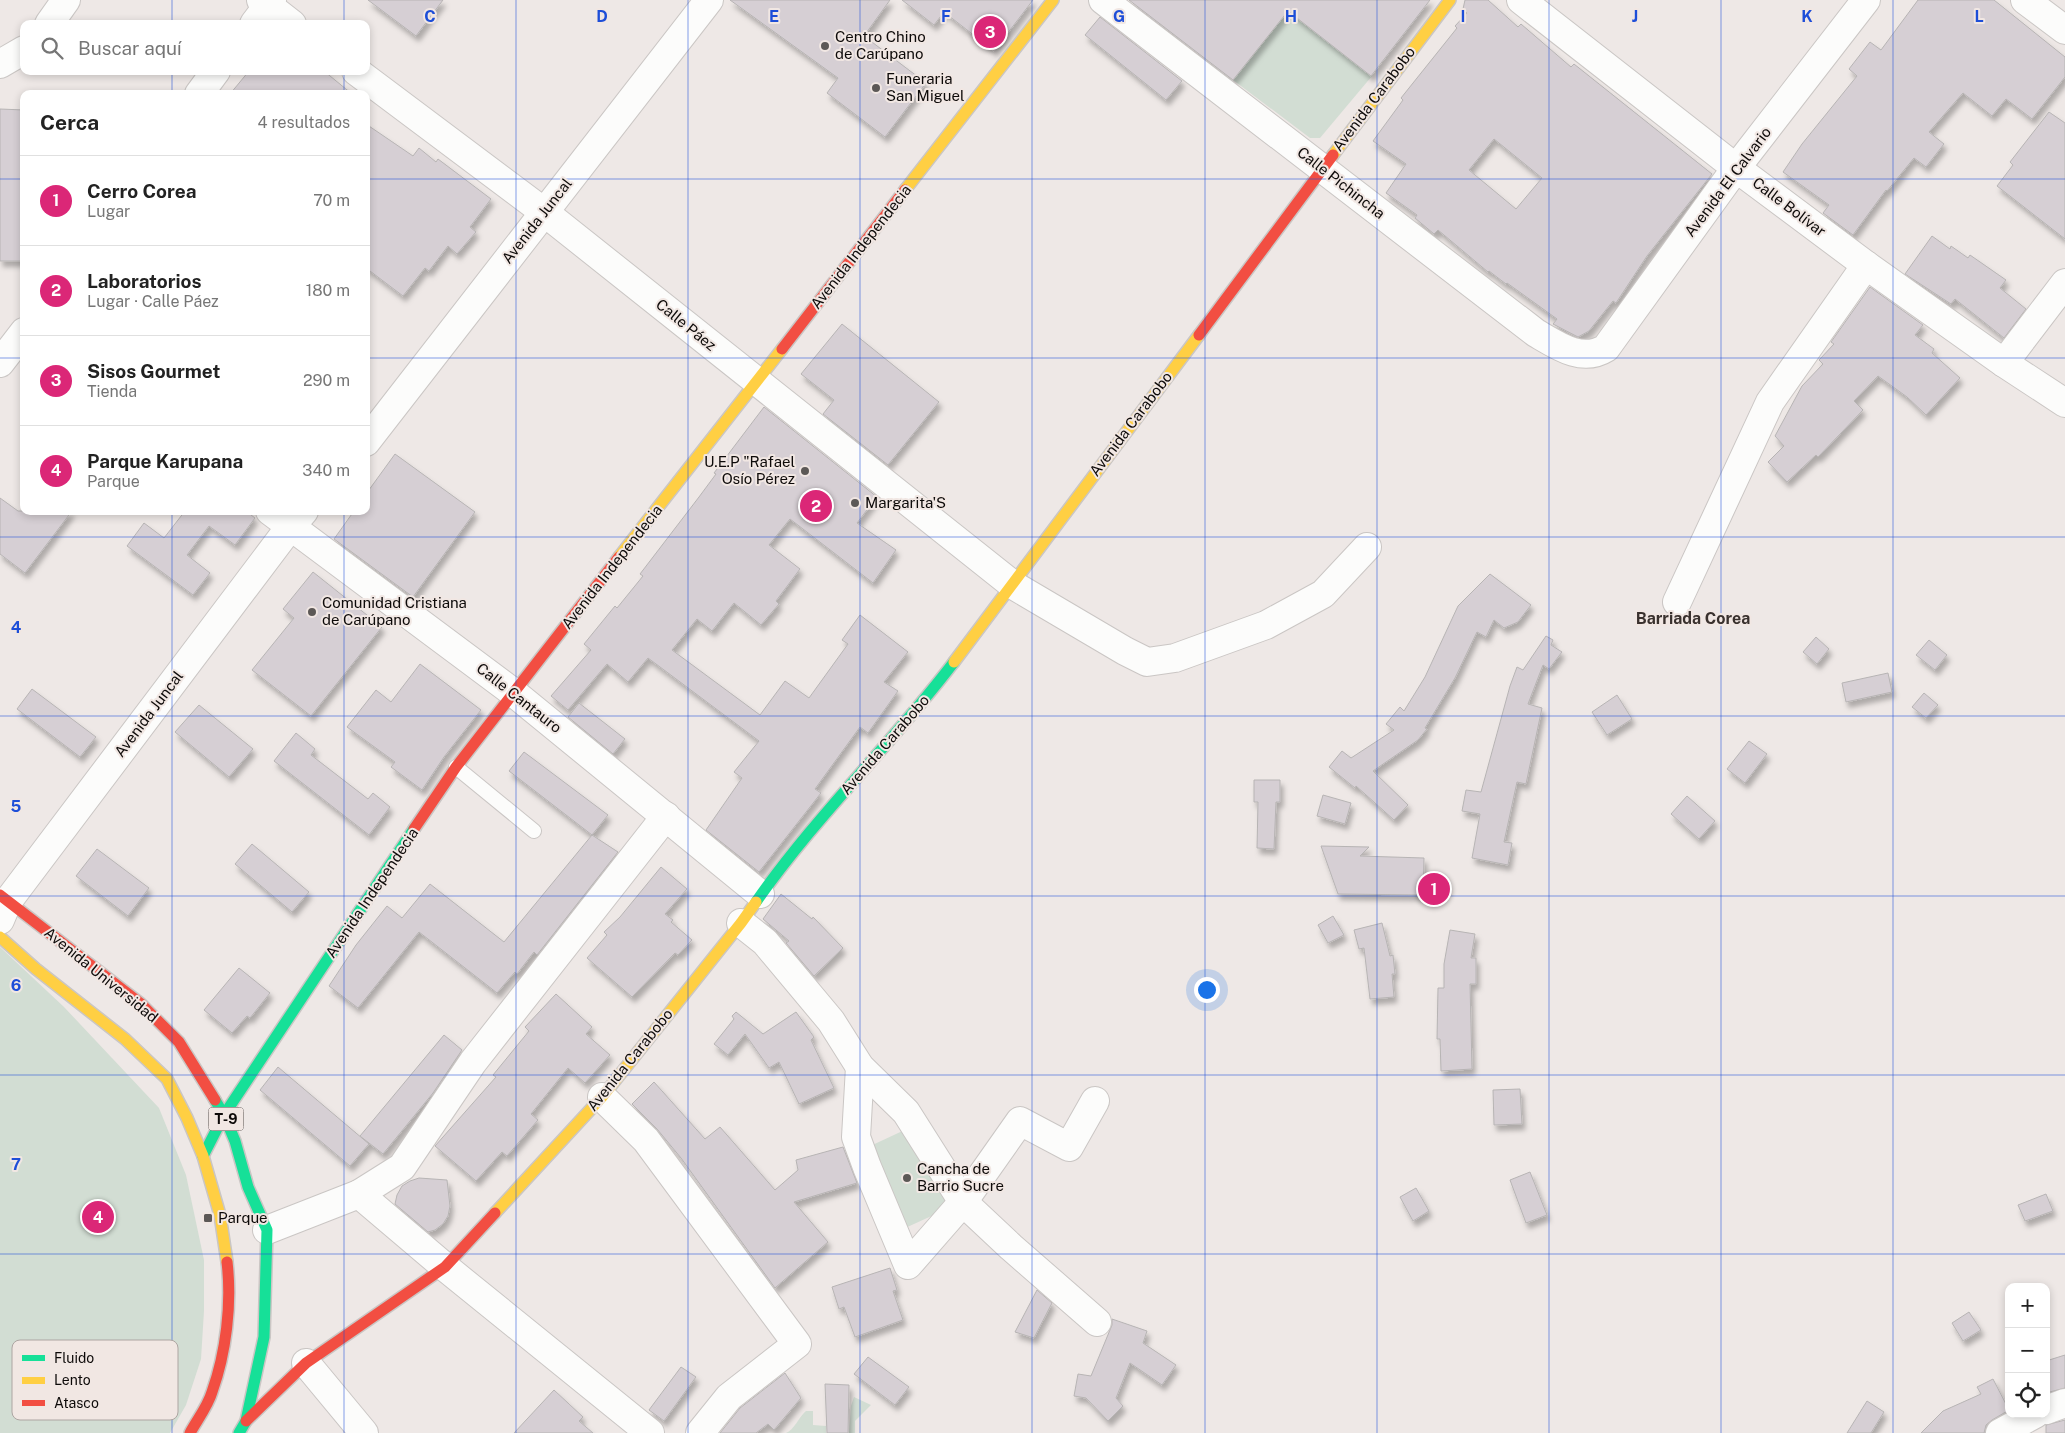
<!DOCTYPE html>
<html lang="es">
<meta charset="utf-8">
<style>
:root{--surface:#fff;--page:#f2f2f2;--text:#222;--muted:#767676;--line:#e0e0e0;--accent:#db2777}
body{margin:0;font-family:"Public Sans",sans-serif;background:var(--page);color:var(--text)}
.controls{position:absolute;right:15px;bottom:15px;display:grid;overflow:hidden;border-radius:10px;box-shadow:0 2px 8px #0003}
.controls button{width:45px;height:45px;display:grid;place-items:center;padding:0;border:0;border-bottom:1px solid var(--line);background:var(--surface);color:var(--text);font:25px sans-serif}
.you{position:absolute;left:1206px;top:989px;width:18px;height:18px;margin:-12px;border:4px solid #fff;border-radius:50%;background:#1a73e8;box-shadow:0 0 0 8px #1a73e833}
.badge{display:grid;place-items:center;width:32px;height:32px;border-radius:50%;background:var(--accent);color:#fff;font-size:16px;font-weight:700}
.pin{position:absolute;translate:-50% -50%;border:2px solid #fff;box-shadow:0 1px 5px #0006}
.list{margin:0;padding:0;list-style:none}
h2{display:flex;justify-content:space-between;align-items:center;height:65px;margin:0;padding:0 20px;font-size:21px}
h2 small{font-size:16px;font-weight:400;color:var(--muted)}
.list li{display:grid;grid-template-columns:32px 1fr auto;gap:15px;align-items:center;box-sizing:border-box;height:90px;padding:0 20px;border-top:1px solid var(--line)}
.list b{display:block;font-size:19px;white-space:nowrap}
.list p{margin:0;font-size:16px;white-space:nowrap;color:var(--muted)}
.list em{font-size:16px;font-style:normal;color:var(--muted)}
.icon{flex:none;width:28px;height:28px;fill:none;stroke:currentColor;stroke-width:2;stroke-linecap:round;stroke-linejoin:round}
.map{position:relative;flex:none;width:2065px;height:1433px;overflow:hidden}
.search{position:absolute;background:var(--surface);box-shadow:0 2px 8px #0003;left:20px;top:20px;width:350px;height:55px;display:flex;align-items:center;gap:12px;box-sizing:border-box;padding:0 18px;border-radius:10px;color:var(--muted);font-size:19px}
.panel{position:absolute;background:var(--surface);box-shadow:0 2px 8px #0003;left:20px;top:90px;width:350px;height:425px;border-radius:10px}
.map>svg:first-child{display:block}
</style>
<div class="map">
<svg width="2065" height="1433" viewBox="0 0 2065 1433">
<defs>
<filter id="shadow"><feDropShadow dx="3" dy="5.5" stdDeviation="2.5" flood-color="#0004"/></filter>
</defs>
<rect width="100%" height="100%" fill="#eee8e6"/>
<g fill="#d2ddd3">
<polygon points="1288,11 1372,76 1320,138 1310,138 1233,80"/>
<polygon points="0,947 64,1007 159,1108 186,1175 204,1260 204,1311 201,1359 186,1405 170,1433 0,1433"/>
<polygon points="911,1127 949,1208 903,1229 866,1148"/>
<polygon points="854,1397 871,1405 855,1421 855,1433 849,1433 851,1406"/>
<path d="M806,1411H813V1425L826,1426V1433H786C794,1430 799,1417 806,1411Z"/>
</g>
<g fill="#d6cfd4" stroke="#b7b4b4" fill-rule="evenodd" filter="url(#shadow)">
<polygon points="368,0 443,0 416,36"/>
<polygon points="730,0 890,0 864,36 926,83 885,137 827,93 838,78"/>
<polygon points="902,0 1033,0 994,51 944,12 934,25"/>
<polygon points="1129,0 1430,0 1371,76 1288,11 1233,80"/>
<path d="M1465,0H1488L1518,27L1521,24L1571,67L1574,64L1712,174L1647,256L1616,303L1613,301L1589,331L1578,337L1553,324L1557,319L1507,283L1506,284L1489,271L1488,272L1438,230L1434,234L1415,218L1417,215L1386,193L1406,164L1373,141L1403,100L1401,98L1457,28L1455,26L1467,13L1463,9ZM1494,139L1542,178L1516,209L1469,170Z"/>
<polygon points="1918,0 1994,0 2065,57 2065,77 2032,119 2006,99 1992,116 1963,93 1929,132 1944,144 1926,167 1914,158 1887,191 1886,190 1853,235 1823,213 1829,205 1783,172 1802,144 1857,76 1849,69 1870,42 1881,50"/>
<polygon points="1100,17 1182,81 1166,100 1085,35"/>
<polygon points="249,71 324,71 352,94 230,94"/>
<polygon points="0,109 24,110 24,261 0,261"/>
<polygon points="2049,112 2065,123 2065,239 1997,186 2013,165 2010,162"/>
<polygon points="366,124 413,156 419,148 436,162 438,159 491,199 470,227 476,232 457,254 448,246 429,271 425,268 403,296 366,268"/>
<polygon points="1932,236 1950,249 1951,246 1968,258 1970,255 2006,280 2000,288 2026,309 2004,338 1955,299 1951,304 1905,274"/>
<polygon points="1870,287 1923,325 1915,335 1934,349 1932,353 1960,378 1926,415 1907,397 1878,376 1854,401 1863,410 1818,457 1816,455 1787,482 1768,462 1784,446 1775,436 1802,386 1823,364 1819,360 1834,344 1831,342"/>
<polygon points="842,324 939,402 888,465 823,414 834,400 801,374"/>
<polygon points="764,407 877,497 857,523 896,550 873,583 790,519 769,545 800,569 776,601 779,604 761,625 734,603 712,631 697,619 672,650 760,715 785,681 809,698 848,644 842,640 860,615 908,652 884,682 898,691 868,733 860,727 815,789 821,793 759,872 706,830 742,778 734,772 759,741 648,658 628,682 607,664 568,710 551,696 591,650 584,644 615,606 617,608 643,576 640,574 699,497 716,474 714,473"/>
<polygon points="395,454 475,512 413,597 334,539 354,511 366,511 366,494"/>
<polygon points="0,498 18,511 72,511 25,573 0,554"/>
<polygon points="185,511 246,511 255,518 235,545 209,526 187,555 210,573 193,595 127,546 144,523 164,538"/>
<polygon points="313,572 382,627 311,716 252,670 294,618 283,609"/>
<polygon points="1490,574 1531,605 1518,622 1504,628 1494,620 1486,637 1477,632 1455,678 1425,728 1427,729 1418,740 1373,771 1408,805 1394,820 1356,786 1355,788 1329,767 1342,751 1351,758 1394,730 1386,724 1400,707 1404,711 1425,677 1458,606"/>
<polygon points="1546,636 1553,640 1551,645 1562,652 1549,669 1543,665 1528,704 1542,708 1526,784 1517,782 1504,842 1512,843 1508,865 1472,858 1480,814 1462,811 1466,790 1481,792 1510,686 1517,667 1523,670"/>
<polygon points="1816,637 1829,649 1817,664 1803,652"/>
<polygon points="1929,640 1947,655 1935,670 1916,655"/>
<polygon points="420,664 481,710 444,757 422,790 391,767 395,762 347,727 376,690 391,702"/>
<polygon points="1888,673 1892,692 1846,702 1842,683"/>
<polygon points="32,689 96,737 80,757 17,709"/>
<polygon points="1924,693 1938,705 1926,718 1912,707"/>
<polygon points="1617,695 1632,719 1607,735 1592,712"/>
<polygon points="579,703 625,739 613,754 568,717"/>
<polygon points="199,705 253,749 229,777 175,732"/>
<polygon points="296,733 315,749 311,755 368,799 373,793 390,807 369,835 274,761"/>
<polygon points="1749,741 1767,754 1745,783 1727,769"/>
<polygon points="524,752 608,815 592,835 509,771"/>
<polygon points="1254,780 1280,780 1280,802 1276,802 1274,849 1257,848 1258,802 1254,802"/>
<polygon points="1323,795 1351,803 1345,824 1317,816"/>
<polygon points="1687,796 1715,821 1699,839 1671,814"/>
<polygon points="592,835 618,852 537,955 534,952 517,974 515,972 497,993 419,932 358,1008 329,986 356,945 387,906 402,918 430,884 504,942"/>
<polygon points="252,844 309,892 292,912 235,864"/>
<polygon points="1321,846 1369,847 1360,856 1424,858 1423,895 1338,894"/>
<polygon points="97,849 149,888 128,916 76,876"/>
<polygon points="661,867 687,889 665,914 673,920 671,922 692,940 678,955 675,953 632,997 587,958 607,935 604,932 620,917"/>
<polygon points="781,894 812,919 813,917 843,948 814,976 786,943 789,941 763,919"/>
<polygon points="1333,916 1344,935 1328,943 1318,925"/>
<polygon points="1382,923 1390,956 1393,955 1395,974 1392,974 1394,997 1370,999 1364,948 1359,949 1354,930"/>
<polygon points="1450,930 1475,934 1471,958 1476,958 1476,984 1470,984 1472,1069 1441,1071 1440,1039 1437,1039 1438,988 1444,988 1444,964"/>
<polygon points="239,968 270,993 250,1018 247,1016 232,1033 204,1010"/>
<polygon points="556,994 592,1027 586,1034 610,1055 585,1083 568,1068 531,1114 538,1120 507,1156 502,1152 476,1181 435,1146 496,1077 493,1075 529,1031 525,1027"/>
<polygon points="736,1012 763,1034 796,1012 814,1037 811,1040 834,1088 799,1104 779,1062 769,1068 745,1034 728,1055 714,1044 734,1019 732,1016"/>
<polygon points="444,1035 462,1050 433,1093 383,1154 360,1136"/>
<polygon points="278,1067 369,1144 350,1166 260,1090"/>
<polygon points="654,1082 705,1139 720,1127 775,1190 798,1170 796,1160 843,1147 857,1183 794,1202 828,1242 775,1288 681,1158 657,1129 632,1104"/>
<polygon points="1520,1089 1522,1124 1494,1125 1493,1090"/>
<polygon points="1530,1172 1547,1215 1526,1223 1510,1180"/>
<polygon points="419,1178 447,1180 450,1206 448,1216 443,1224 435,1230 428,1232 395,1204 397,1195 402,1186 410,1181"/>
<polygon points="1416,1188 1429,1211 1413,1221 1400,1197"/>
<polygon points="2046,1194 2053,1211 2025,1221 2018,1205"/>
<polygon points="890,1268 897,1290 893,1291 903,1320 855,1337 844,1307 839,1309 832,1287"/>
<polygon points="1037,1290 1052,1303 1034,1338 1015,1332"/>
<polygon points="1969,1312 1981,1330 1963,1341 1952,1323"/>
<polygon points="1112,1319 1147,1331 1143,1343 1176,1365 1162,1385 1130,1363 1116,1398 1123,1406 1108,1421 1086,1398 1074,1396 1078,1374 1091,1376 1112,1325"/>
<polygon points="2065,1355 2065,1388 2046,1393 2046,1361"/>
<polygon points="868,1357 909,1387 895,1405 854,1374"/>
<polygon points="681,1367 696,1377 664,1421 649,1410"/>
<polygon points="785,1373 801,1398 774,1430 768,1424 756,1433 720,1433 740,1408"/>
<polygon points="1993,1379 2009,1410 1992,1420 1986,1425 1984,1433 1921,1433 1943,1411 1981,1394 1977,1387"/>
<polygon points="825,1384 849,1385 848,1433 827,1433"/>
<polygon points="554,1390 583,1417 579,1421 593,1433 514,1433"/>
<polygon points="1867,1401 1884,1412 1871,1433 1847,1433"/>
<polygon points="2065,1420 2065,1433 2046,1433 2046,1425"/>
</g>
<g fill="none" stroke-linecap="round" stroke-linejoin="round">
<g stroke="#cac6c4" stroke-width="16">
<polyline id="lane" points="456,767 534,831"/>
</g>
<g stroke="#cac6c4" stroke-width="30">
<g id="street">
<polyline points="261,0 292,24"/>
<path d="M1103,0L1536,333C1558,346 1582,363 1606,348L1736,168L1866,0"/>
<polyline points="1521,0 1736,168 1866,265 2004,363 2065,403"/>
<polyline points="2025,0 2065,30"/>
<polyline points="49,24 66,0"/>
<polyline points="254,24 272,0"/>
<polyline points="0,64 24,50"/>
<polyline points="356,71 544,212 1013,585 1125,651 1147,662 1175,658 1266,625 1323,594 1367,547"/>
<polyline points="199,94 216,71"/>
<polyline points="0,363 24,332"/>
<polyline points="2004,363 2065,283"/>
<polyline points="366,442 709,0"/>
<polyline points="270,511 514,693 760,894"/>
<polyline points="1677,602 1770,402 1866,265"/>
<polyline points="0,920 8,901 290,527 304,511"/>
<polyline points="741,923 765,942 831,1021 860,1067 906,1112 963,1202 1011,1247 1097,1322"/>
<polyline points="860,1067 856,1137 867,1167 908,1265 963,1202 1020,1121 1069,1147 1095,1101"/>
<polyline points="602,1097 646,1140 797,1344 729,1397 700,1433"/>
<polyline points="359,1194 445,1267 650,1433"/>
<polyline points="267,1230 359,1194 402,1167 473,1062 666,816"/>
<polyline points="306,1363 364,1433"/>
<polyline points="2046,1410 2065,1403"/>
<polyline points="2000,1433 2035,1414"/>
</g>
</g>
<g stroke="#cac6c4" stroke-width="14">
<g id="fast">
<path d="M756,902C815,817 891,745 954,662"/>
<polyline points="215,1100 224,1115 235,1141 248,1187 267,1230 264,1337 246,1421 239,1433"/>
<polyline points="203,1156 224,1115 414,829"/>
</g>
</g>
<g stroke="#cac6c4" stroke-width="14">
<g id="slow">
<polyline points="1333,155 1450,0"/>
<polyline points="905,190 1053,0"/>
<polyline points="619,557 782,349"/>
<polyline points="954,662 1199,335"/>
<polyline points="0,937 36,969 125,1039 167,1079 187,1118 203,1156 220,1215 227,1262"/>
<polyline points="495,1213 602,1097 741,923 756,902"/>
</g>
</g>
<g stroke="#cac6c4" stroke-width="14">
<g id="jam">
<polyline points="1199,335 1333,155"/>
<polyline points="782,349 905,190"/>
<polyline points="414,829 456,767 619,557"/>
<polyline points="0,895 140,1003 179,1042 215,1100"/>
<polyline points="246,1421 306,1363 445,1267 495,1213"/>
<path d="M190,1433C197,1420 208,1406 212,1392C226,1353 232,1304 227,1262"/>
</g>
</g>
<use href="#lane" stroke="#fcfcfb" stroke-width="14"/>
<use href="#street" stroke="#fcfcfb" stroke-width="28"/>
<use href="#fast" stroke="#16e098" stroke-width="11"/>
<use href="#slow" stroke="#ffcf43" stroke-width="11"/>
<use href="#jam" stroke="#f24e42" stroke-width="11"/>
</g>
<path fill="none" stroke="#1d4ed8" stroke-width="1" stroke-opacity="0.55" d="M172,0V24M344,0V24M516,0V1433M688,0V1433M860,0V1433M1032,0V1433M1205,0V1433M1377,0V1433M1549,0V1433M1721,0V1433M1893,0V1433M172,71V94M344,71V94M0,179H24M366,179H2065M0,358H24M366,358H2065M172,511V1433M344,511V1433M0,537H2065M0,716H2065M0,896H2065M0,1075H2065M0,1254H2065"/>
<g fill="#5c5856" stroke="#f1e7e3" stroke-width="2">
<circle cx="825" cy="46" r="5"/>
<circle cx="876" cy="88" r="5"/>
<circle cx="805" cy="471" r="5"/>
<circle cx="855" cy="503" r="5"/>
<circle cx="312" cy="612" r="5"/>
<circle cx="907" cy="1178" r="5"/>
<rect x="203" y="1213" width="10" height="10" rx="2.5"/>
</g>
<g text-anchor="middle" stroke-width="4" stroke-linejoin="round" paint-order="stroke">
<rect fill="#f1e7e3" stroke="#514c4a" stroke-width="1" x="208.5" y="1107.5" width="35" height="23" rx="4"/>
<g font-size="14" font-weight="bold" fill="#0d0a09">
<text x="226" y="1124">T-9</text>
</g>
<g font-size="15" fill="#0d0a09" stroke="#f1e7e3" text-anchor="start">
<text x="835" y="42">Centro Chino<tspan x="835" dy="17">de Carúpano</tspan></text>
<text x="886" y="84">Funeraria<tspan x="886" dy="17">San Miguel</tspan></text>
<text x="795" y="467" text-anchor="end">U.E.P "Rafael<tspan x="795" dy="17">Osío Pérez</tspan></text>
<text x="865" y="508">Margarita'S</text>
<text x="322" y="608">Comunidad Cristiana<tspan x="322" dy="17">de Carúpano</tspan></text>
<text x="917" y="1174">Cancha de<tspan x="917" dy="17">Barrio Sucre</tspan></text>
<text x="218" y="1223">Parque</text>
</g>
<g font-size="15" fill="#0d0a09" stroke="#f1e7e3">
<text transform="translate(1374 99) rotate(-53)" y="5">Avenida Carabobo</text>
<text transform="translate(1728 182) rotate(-53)" y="5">Avenida El Calvario</text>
<text transform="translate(1341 183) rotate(38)" y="5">Calle Pichincha</text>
<text transform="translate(1789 207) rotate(37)" y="5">Calle Bolívar</text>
<text transform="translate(537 221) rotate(-52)" y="5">Avenida Juncal</text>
<text transform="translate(861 247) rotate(-52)" y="5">Avenida Independecia</text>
<text transform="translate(686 325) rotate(39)" y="5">Calle Páez</text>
<text transform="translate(1131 424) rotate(-53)" y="5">Avenida Carabobo</text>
<text transform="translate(612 567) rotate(-52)" y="5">Avenida Independecia</text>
<text transform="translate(519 698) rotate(38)" y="5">Calle Cantauro</text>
<text transform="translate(149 714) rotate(-53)" y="5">Avenida Juncal</text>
<text transform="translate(885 745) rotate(-49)" y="5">Avenida Carabobo</text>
<text transform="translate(372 893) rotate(-56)" y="5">Avenida Independecia</text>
<text transform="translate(101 975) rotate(39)" y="5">Avenida Universidad</text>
<text transform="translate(630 1060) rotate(-51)" y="5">Avenida Carabobo</text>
</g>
<g font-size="16" font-weight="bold" fill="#39312e" stroke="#f1e7e3">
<text x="1693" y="624">Barriada Corea</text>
</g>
</g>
<rect x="12" y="1340" width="166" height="80" rx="8" fill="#f1e7e3" stroke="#ada5a2" stroke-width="1"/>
<rect x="22" y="1355" width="23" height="6" fill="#16e098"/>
<rect x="22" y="1377" width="23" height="7" fill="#ffcf43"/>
<rect x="22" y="1400" width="23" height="6" fill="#f24e42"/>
<g font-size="14" fill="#0d0a09">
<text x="54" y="1363">Fluido</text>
<text x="54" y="1385">Lento</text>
<text x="54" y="1408">Atasco</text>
</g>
<g font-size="16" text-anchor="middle" font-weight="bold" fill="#1d4ed8" stroke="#f1e7e3" stroke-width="4" stroke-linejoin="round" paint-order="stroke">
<text x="430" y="22">C</text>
<text x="602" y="22">D</text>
<text x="774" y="22">E</text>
<text x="946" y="22">F</text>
<text x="1119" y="22">G</text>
<text x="1291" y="22">H</text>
<text x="1463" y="22">I</text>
<text x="1635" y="22">J</text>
<text x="1807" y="22">K</text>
<text x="1979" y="22">L</text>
<text x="16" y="633">4</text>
<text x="16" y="812">5</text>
<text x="16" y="991">6</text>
<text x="16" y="1170">7</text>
</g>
</svg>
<div class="controls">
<button>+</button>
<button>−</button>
<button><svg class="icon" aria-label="locate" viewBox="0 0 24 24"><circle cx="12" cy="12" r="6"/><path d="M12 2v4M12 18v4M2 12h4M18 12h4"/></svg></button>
</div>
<div class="you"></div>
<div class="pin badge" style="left:1434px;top:889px">1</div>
<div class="pin badge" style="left:816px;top:506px">2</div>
<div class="pin badge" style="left:990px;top:32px">3</div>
<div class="pin badge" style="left:98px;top:1217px">4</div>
<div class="search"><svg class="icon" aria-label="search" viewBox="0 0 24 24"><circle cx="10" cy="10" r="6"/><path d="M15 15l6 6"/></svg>Buscar aquí</div>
<section class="panel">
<h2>Cerca<small>4 resultados</small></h2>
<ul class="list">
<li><span class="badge">1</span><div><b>Cerro Corea</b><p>Lugar</p></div><em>70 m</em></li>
<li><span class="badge">2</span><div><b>Laboratorios</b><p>Lugar · Calle Páez</p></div><em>180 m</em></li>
<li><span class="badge">3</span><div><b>Sisos Gourmet</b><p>Tienda</p></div><em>290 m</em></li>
<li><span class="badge">4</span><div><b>Parque Karupana</b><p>Parque</p></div><em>340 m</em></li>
</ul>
</section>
</div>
